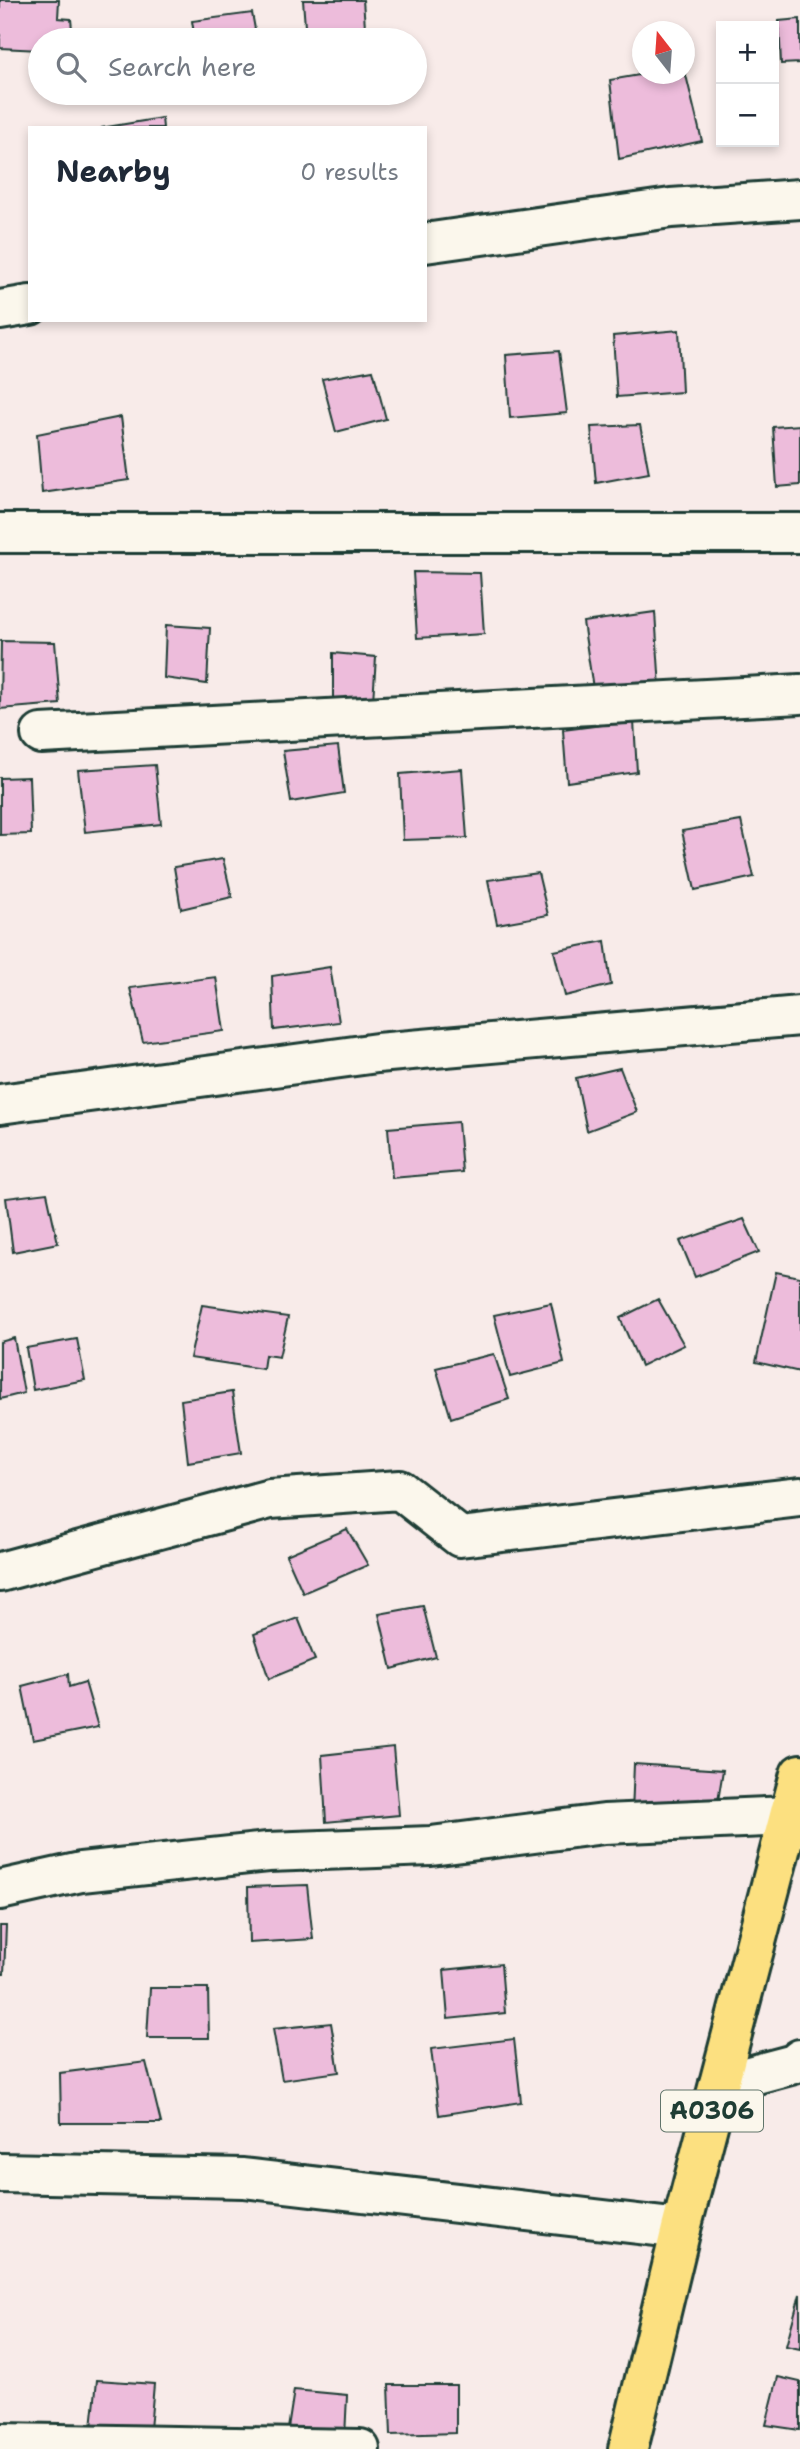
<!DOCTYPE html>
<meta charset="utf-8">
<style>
:root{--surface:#fff;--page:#f6f6f7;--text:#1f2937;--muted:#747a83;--line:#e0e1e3}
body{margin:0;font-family:"Shantell Sans",sans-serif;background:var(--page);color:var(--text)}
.controls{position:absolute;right:21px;top:21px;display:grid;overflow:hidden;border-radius:0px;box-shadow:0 4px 10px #0003}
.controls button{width:63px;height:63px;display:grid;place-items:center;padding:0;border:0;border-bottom:2px solid var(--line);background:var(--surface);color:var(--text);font:35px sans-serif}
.compass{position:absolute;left:632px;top:21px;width:63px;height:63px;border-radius:50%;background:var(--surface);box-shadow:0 4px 10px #0003;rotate:343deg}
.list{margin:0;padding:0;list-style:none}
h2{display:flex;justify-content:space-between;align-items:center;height:91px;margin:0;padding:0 28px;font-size:30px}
h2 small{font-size:23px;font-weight:400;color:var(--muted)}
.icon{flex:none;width:38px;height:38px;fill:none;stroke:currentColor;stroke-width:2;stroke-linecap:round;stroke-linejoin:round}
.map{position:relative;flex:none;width:800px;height:2449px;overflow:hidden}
.search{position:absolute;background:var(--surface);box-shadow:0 4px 10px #0003;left:28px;top:28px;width:399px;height:77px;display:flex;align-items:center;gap:18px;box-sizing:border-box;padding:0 24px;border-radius:38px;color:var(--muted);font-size:26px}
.panel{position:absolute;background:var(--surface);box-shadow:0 4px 10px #0003;left:28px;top:126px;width:399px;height:196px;border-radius:0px}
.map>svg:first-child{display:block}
</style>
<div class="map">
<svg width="800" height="2449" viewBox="0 0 800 2449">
<rect width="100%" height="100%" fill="#f8ebe9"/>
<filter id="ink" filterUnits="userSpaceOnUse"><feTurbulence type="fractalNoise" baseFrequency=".0143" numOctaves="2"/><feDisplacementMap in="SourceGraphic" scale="14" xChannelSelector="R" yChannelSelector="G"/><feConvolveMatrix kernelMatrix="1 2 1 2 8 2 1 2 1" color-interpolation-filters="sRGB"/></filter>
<g filter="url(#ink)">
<g fill="#edbcdb" stroke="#1f3d34" stroke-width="2">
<polygon points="0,0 59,0 58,18 71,19 73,40 40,40 40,50 0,48"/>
<polygon points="303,0 363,0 366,40 306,40"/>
<polygon points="252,13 257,40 195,40 192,21"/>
<polygon points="800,19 800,63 781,64 779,21"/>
<polygon points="684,67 702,141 619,159 610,80 645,74 684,74"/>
<polygon points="162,118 163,128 101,128"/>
<polygon points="679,330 682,392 617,397 613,336"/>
<polygon points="559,351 567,413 510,418 506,355"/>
<polygon points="373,370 386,419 336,432 322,379"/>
<polygon points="121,417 129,480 42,493 37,434"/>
<polygon points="640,425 649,473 596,483 591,427"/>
<polygon points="800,425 800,485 777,487 773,427"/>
<polygon points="413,572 480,573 484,634 417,638"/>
<polygon points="655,612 660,688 594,695 583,622"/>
<polygon points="166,625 210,628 207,684 164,678"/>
<polygon points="1,641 55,642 60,704 0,709"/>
<polygon points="333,653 376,657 373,701 333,698"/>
<polygon points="634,721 637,772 567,782 563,730"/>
<polygon points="338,746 344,793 291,802 283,751"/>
<polygon points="155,765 161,824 85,832 78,770"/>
<polygon points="462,769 467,838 403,840 400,774"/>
<polygon points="29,777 31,834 0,835 0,778"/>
<polygon points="741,821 754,877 695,890 682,831"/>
<polygon points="223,859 232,897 181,909 174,867"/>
<polygon points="538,873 548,915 497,924 488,880"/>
<polygon points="605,941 611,985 565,996 554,951"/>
<polygon points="330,967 339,1022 274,1030 272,976"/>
<polygon points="216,977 224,1031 143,1042 130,988"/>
<polygon points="620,1068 637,1112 587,1131 576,1078"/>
<polygon points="458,1122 462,1172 392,1178 388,1128"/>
<polygon points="47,1193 58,1243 13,1252 6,1198"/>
<polygon points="744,1219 759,1252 695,1277 680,1241"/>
<polygon points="776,1272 800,1277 800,1372 756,1362"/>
<polygon points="658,1299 684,1345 641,1366 620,1318"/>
<polygon points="551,1303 564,1363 510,1377 494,1315"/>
<polygon points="202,1305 288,1317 279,1357 265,1355 263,1369 190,1358"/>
<polygon points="14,1338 24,1393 0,1399 0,1342"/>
<polygon points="77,1339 85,1380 33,1390 26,1348"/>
<polygon points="494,1354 509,1399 451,1418 436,1368"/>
<polygon points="232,1392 241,1453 188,1462 181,1400"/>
<polygon points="347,1529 368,1565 303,1593 286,1555"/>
<polygon points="423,1606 436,1657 392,1669 379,1614"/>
<polygon points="298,1618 315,1660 269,1679 254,1634"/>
<polygon points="68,1674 69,1687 85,1682 98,1727 33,1740 22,1686"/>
<polygon points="393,1747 399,1815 326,1822 322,1755"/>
<polygon points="634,1764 723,1770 716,1813 632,1814"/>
<polygon points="307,1885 313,1939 249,1943 248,1887"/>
<polygon points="0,1926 6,1926 4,1974 0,1974"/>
<polygon points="501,1964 505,2013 448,2019 444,1970"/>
<polygon points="150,1988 208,1988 209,2038 147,2038"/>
<polygon points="331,2023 339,2072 282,2080 273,2029"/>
<polygon points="514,2039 521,2102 439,2115 431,2049"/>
<polygon points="146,2062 161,2123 61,2123 60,2073"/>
<polygon points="800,2294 800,2349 786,2346"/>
<polygon points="778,2377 800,2382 800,2430 766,2425"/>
<polygon points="97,2380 154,2384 150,2429 92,2427"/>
<polygon points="389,2385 456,2385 456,2433 391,2435"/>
<polygon points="294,2390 347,2395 345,2437 287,2435"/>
</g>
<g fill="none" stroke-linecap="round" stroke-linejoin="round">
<g stroke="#1f3d34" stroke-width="44">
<g id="minor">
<polyline points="425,243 671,208 800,199"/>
<polyline points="0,310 30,305"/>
<polyline points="0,533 800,533"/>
<polyline points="41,734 800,694"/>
<polyline points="0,1104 377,1053 800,1016"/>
<polyline points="0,1572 270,1499 400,1490 460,1537 800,1497"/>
<polyline points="0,1890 81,1872 268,1852 431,1846 604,1824 789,1816 800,1827"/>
<polyline points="719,2084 794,2064 800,2059"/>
<polyline points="0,2173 243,2178 681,2229"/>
<polyline points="0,2443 360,2449"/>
</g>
</g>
<g stroke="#1f3d34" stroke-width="44">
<polyline id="highway" points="628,2449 681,2229 800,1774"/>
</g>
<use href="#minor" stroke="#fbf7ec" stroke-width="38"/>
<use href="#highway" stroke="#fce080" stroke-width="38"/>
</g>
</g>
<g text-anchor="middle" stroke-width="5" stroke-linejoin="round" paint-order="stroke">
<rect fill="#fbf7ec" stroke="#61756b" stroke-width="2" x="661" y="2090.5" width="102" height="41" rx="5"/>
<g font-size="24" font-weight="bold" fill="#1f3d34">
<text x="712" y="2119">A0306</text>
</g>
</g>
</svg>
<div class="controls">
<button>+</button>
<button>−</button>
</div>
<svg class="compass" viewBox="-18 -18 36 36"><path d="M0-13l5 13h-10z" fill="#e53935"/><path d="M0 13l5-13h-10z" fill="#747a83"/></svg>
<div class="search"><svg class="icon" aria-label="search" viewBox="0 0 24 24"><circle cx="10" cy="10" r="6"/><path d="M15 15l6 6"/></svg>Search here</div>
<section class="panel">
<h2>Nearby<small>0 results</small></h2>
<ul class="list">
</ul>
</section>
</div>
